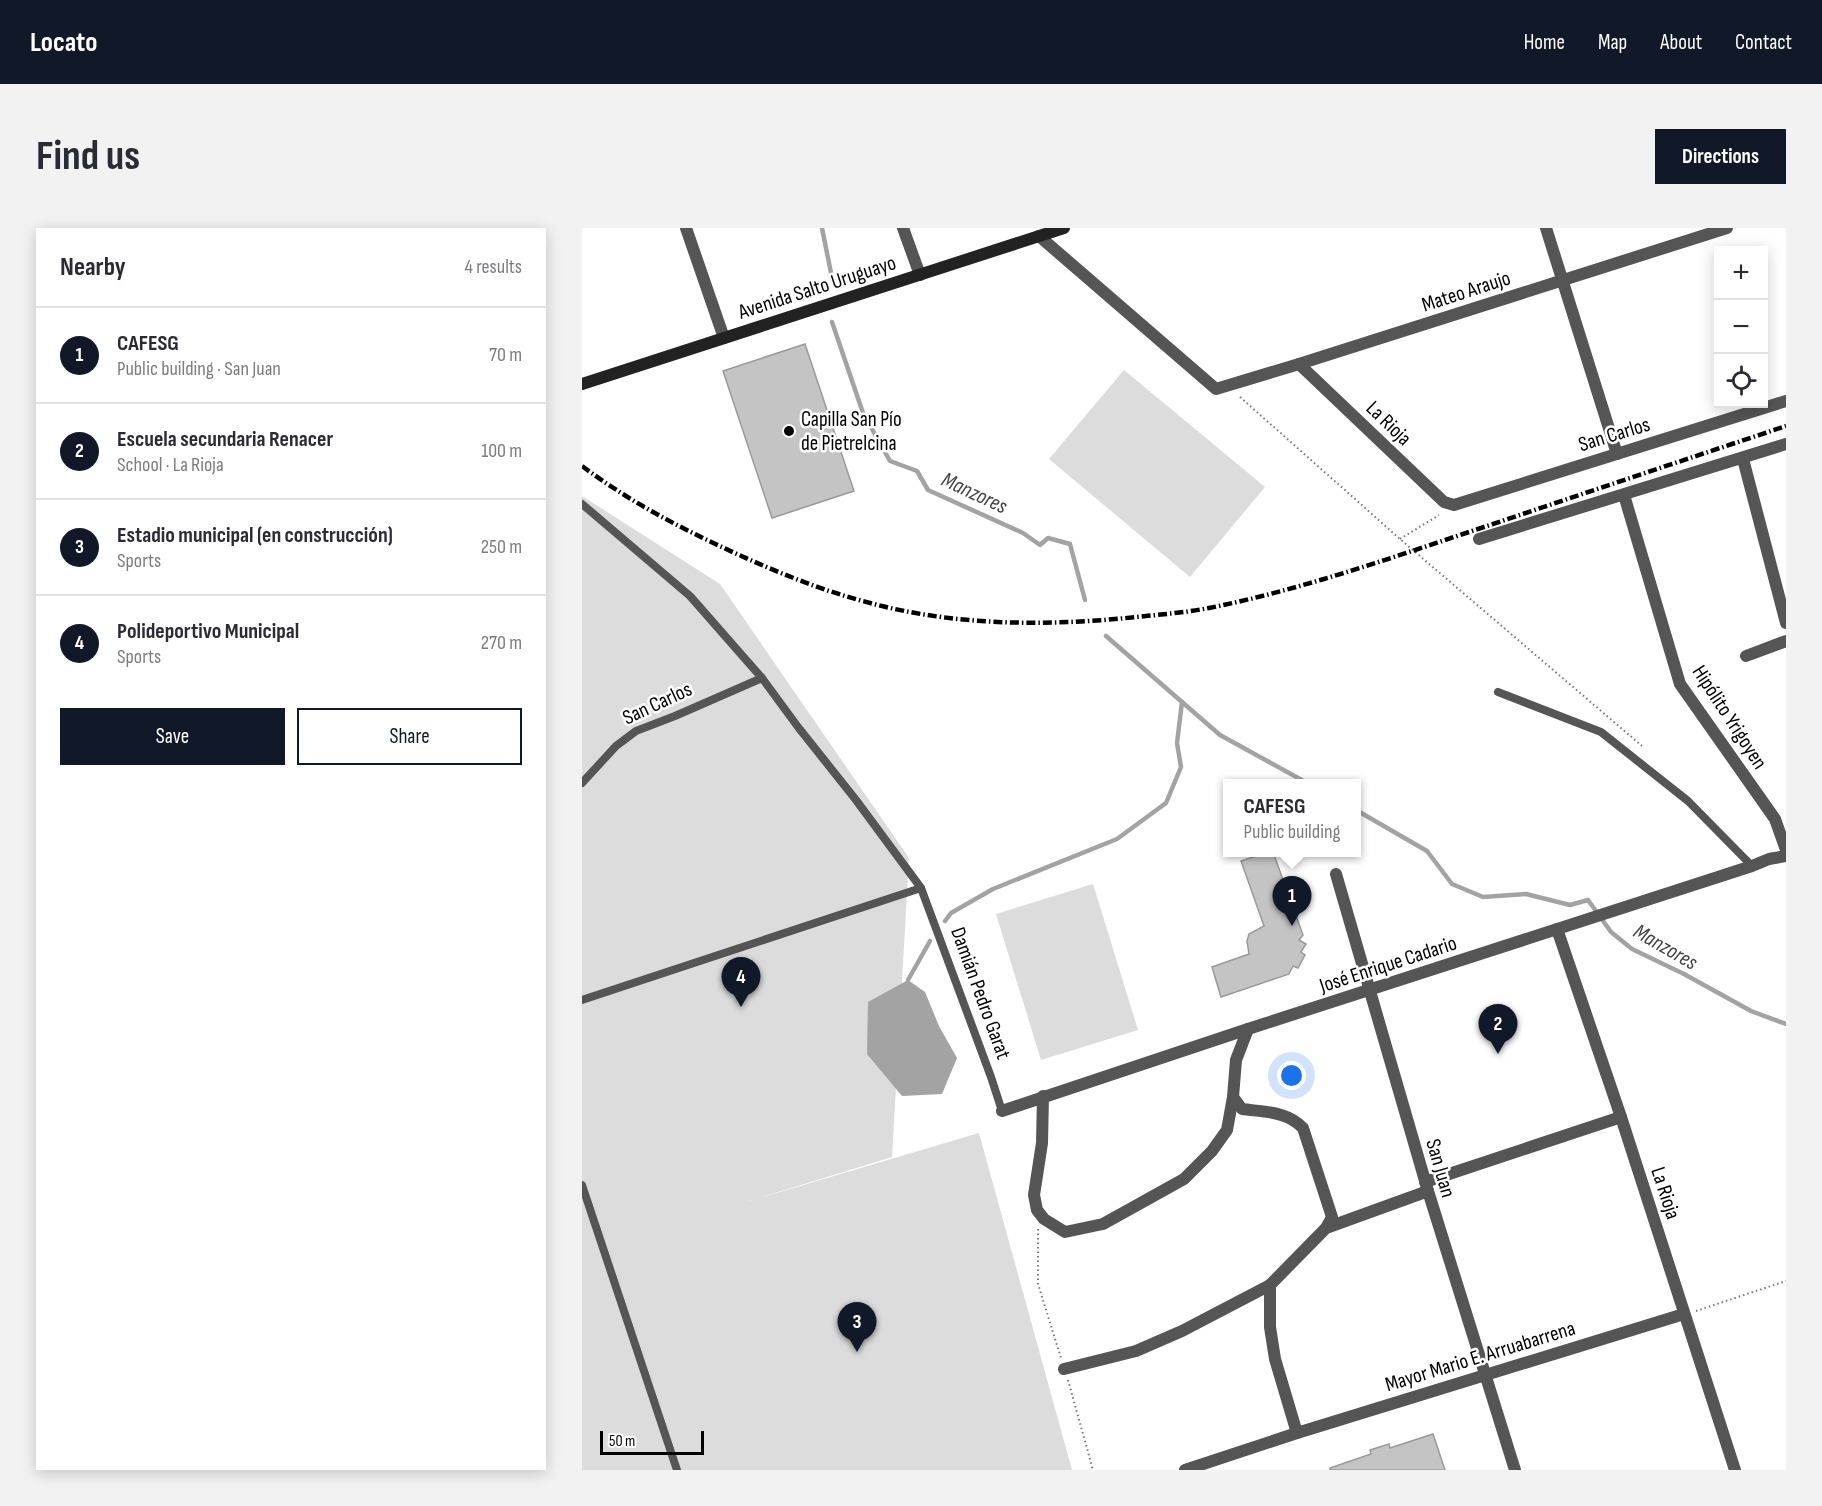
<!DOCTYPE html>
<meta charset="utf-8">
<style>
:root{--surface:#fff;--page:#f2f2f3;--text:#2b2b33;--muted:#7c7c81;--line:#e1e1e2;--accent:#111827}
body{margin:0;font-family:"Sofia Sans Condensed",sans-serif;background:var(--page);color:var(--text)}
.controls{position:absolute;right:18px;top:18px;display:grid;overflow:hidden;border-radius:0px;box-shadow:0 3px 15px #0003}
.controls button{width:54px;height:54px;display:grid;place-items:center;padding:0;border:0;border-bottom:2px solid var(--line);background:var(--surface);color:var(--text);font:30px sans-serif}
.scale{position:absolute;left:18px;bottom:15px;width:104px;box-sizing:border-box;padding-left:6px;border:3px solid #000;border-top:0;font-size:16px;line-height:21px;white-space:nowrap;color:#000;-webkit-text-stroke:4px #fff;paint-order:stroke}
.you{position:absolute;left:710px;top:848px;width:21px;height:21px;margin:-15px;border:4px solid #fff;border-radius:50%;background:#1a73e8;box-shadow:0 0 0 9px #1a73e833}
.badge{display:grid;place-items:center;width:39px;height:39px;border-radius:50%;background:var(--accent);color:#fff;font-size:20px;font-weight:700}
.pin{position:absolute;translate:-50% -50px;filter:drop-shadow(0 2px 3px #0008)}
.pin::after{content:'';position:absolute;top:32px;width:21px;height:18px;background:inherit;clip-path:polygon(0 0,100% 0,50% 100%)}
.popup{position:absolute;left:641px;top:551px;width:138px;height:78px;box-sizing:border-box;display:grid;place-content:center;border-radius:0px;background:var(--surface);filter:drop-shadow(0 2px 4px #0005);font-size:20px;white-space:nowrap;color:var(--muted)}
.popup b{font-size:22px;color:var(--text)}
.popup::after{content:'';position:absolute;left:50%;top:100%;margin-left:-12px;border:12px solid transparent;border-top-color:var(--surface)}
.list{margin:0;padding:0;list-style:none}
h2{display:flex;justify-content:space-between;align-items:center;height:78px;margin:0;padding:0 24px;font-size:26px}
h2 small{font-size:20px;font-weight:400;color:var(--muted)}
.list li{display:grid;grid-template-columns:39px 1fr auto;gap:18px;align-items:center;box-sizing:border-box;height:96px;padding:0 24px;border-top:2px solid var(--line)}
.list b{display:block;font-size:22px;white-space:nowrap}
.list p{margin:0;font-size:20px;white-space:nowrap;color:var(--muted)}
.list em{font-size:20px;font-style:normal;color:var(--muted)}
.actions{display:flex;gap:12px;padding:18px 24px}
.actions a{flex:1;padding:14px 0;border:2px solid var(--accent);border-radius:0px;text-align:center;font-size:21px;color:var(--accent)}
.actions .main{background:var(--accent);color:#fff}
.icon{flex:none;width:33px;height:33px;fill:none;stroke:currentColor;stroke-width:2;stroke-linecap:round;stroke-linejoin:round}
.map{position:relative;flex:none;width:1204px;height:1242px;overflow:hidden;border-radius:0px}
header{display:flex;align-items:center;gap:36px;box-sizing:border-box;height:84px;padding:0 30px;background:var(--accent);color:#fff}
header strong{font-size:28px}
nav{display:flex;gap:33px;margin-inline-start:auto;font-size:21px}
.intro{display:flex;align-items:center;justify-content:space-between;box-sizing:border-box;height:144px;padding:0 36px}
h1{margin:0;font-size:42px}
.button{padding:15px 27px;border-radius:0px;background:var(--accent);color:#fff;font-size:21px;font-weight:700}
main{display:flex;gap:36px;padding:0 36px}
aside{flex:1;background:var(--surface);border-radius:0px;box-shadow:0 3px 15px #0003}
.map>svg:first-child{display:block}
</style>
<header>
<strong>Locato</strong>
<nav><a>Home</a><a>Map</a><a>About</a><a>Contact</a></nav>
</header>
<div class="intro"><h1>Find us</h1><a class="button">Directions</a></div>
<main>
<aside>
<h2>Nearby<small>4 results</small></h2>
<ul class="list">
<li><span class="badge">1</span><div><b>CAFESG</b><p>Public building · San Juan</p></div><em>70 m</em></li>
<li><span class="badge">2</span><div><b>Escuela secundaria Renacer</b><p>School · La Rioja</p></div><em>100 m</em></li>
<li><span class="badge">3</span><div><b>Estadio municipal (en construcción)</b><p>Sports</p></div><em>250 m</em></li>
<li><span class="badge">4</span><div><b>Polideportivo Municipal</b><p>Sports</p></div><em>270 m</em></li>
</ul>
<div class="actions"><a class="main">Save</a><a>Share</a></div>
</aside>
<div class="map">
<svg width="1204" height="1242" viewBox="0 0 1204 1242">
<rect width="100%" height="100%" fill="#fff"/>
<g fill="#dcdcdc">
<polygon points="542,142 683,259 608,349 467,231"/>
<polygon points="0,268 138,356 327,630 310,929 167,973 397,905 490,1242 0,1242"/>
<polygon points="511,656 556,802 459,832 414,686"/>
</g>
<polygon fill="#a3a3a3" points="326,752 343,764 357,798 375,830 360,866 320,868 285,826 286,774"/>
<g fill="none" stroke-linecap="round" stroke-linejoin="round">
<g stroke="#a3a3a3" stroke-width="4.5">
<polyline points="240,0 251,55"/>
<polyline points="250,94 281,185 308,233 335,243 346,262 441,305 458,317 466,310 488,316 503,372"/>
<polyline points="524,408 638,507 727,556"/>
<polyline points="774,582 845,623 870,656 901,669 944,666 988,677 1006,672 1029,704 1050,721 1102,746 1169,783 1204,796"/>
<polyline points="363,693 369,685 411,661 535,611 584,575 599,539 595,515 600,474"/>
<polyline points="326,752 348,713"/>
</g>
</g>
<g fill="#c4c4c4" stroke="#999" stroke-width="1.5">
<polygon points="223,116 272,263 190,290 141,143"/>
<polygon points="686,624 691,624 721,707 717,712 724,716 719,724 723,727 716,740 711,738 707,746 639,769 630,739 667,726 665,713 667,706 682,698 659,633"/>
<polygon points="851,1206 863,1242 748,1242 748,1240 789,1226 788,1222 807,1216 808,1220"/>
</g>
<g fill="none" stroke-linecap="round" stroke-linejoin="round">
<g stroke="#777" stroke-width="2" stroke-dasharray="1.5 3" stroke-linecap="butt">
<polyline points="658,169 818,311 1060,518"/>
<polyline points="818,311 857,287"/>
<polyline points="456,1001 456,1056 479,1130"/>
<polyline points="1114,1083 1204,1053"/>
<polyline points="486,1152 511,1242"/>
</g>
<g stroke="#555" stroke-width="8">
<polyline points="0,276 108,368 180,450 216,499 274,572 339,660 409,849 420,883"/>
<polyline points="916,464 1019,504 1106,573 1170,638"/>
<polyline points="0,555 34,518 54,503 93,488 180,450"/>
<polyline points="0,772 339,660"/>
<polyline points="0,957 95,1242"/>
</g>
<g stroke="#555" stroke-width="12">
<polyline points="104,0 142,110"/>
<polyline points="321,0 338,47"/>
<polyline points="964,0 1035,226"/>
<polyline points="457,8 634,161 717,136 1145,0"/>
<polyline points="717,136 862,274 872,277 1204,173"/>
<polyline points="1161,231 1204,395"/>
<polyline points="1042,267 1098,456 1193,591 1204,622"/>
<polyline points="897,311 1204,216"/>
<polyline points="1164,428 1204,413"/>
<polyline points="754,646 846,963 933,1242"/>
<polyline points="975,701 1039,889 1153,1242"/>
<path d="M666,801L654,832L651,869L660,881C682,884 705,883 721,900L750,989L744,1000"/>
<polyline points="461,868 460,915 452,967 455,982 462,991 483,1004 521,996 602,951 630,923 645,902 651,869"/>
<polyline points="420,883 666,801 1170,638 1187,631 1204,628"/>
<polyline points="843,954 1039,889"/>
<polyline points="688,1057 688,1099 693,1131 715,1205"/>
<polyline points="482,1141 554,1123 600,1103 688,1057 744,1000 846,963"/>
<polyline points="603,1242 715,1205 1102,1086"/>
</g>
<polyline stroke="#222" stroke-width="12" points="0,156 482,0"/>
<path stroke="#000" stroke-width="4.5" stroke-dasharray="9 3 1.5 3" stroke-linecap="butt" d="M0,238C48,274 100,301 155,326C199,346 244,364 292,376C380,399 474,398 564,388C585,386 606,384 627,380C717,362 803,332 890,303C994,268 1099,233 1204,198"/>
</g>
<circle fill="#000" stroke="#fff" stroke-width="2" cx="207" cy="203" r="6"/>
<g text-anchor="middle" stroke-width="5" stroke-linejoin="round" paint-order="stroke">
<g font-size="21" fill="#000" stroke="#fff">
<text transform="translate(235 59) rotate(-18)" y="7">Avenida Salto Uruguayo</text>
<text transform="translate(884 63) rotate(-18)" y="7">Mateo Araujo</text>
<text transform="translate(807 195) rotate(44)" y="7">La Rioja</text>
<text transform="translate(1032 206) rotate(-17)" y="7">San Carlos</text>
<text transform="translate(75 475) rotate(-25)" y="7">San Carlos</text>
<text transform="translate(1148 489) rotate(57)" y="7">Hipólito Yrigoyen</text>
<text transform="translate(806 736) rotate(-18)" y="7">José Enrique Cadario</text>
<text transform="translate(399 765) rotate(70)" y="7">Damián Pedro Garat</text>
<text transform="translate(859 940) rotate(74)" y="7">San Juan</text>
<text transform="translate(1084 965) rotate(72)" y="7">La Rioja</text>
<text transform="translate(898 1128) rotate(-17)" y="7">Mayor Mario E. Arruabarrena</text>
</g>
<g font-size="21" fill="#000" stroke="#fff" text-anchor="start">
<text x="219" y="198">Capilla San Pío<tspan x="219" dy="24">de Pietrelcina</tspan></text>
</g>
<g font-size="22" font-style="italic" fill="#444" stroke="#fff">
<text transform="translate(393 264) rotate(25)" y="8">Manzores</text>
<text transform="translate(1084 718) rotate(30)" y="8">Manzores</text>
</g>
</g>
</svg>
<div class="controls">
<button>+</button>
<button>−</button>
<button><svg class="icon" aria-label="locate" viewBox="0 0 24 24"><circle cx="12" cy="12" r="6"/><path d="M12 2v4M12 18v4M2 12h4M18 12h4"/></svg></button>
</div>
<div class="scale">50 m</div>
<div class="you"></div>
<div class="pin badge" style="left:710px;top:698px">1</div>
<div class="popup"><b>CAFESG</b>Public building</div>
<div class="pin badge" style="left:916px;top:826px">2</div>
<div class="pin badge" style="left:275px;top:1124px">3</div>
<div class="pin badge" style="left:159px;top:779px">4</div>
</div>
</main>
